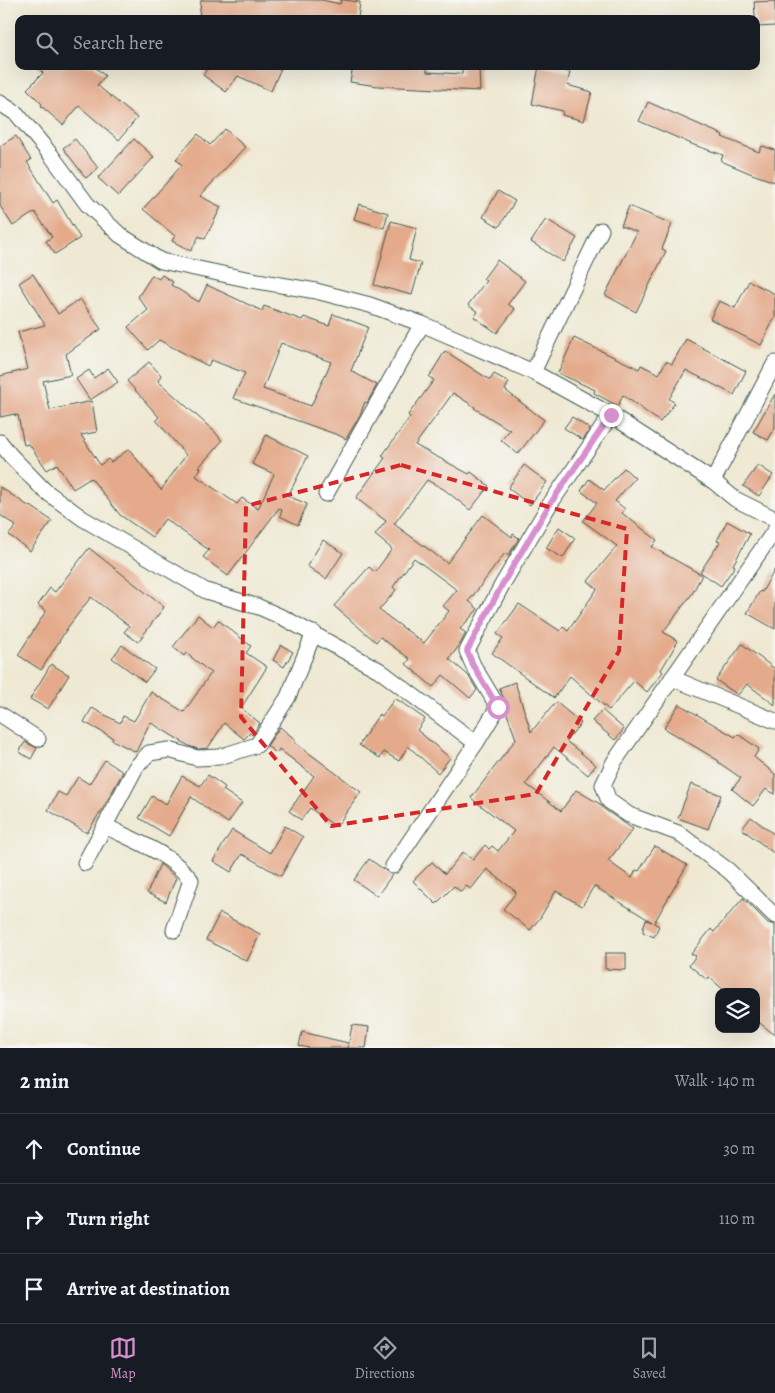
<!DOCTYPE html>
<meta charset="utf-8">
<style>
:root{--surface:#171b24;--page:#242831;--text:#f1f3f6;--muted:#9ea1a6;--line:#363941;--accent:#d690ce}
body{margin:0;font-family:Alegreya,serif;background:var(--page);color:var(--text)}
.controls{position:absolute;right:15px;bottom:15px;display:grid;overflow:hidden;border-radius:10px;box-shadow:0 5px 20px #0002}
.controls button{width:45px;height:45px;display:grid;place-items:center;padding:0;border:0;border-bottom:1px solid var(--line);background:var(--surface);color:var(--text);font:25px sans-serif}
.stop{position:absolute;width:15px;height:15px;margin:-11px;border:4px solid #d690ce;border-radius:50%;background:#fff}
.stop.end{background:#d690ce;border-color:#fff;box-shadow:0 1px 5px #0008}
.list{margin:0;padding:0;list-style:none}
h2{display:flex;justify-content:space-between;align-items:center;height:65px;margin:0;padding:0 20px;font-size:21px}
h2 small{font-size:16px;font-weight:400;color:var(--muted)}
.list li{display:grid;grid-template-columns:32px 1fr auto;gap:15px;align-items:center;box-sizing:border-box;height:70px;padding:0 20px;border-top:1px solid var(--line)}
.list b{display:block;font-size:19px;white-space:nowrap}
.list em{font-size:16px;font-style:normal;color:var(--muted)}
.icon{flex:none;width:28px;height:28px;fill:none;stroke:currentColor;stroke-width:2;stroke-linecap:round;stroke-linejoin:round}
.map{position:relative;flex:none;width:775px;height:1048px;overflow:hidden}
.search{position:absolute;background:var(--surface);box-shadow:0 5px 20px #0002;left:15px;right:15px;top:15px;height:55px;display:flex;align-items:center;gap:12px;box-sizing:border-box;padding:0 18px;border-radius:10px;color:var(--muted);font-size:19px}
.sheet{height:275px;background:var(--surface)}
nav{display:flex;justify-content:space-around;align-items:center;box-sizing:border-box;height:70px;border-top:1px solid var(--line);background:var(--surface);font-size:14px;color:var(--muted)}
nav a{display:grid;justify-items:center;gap:2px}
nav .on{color:var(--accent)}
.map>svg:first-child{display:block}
</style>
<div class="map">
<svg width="775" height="1048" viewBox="0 0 775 1048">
<rect width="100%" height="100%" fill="#f6f6f2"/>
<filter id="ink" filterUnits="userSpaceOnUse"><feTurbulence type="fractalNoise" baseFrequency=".02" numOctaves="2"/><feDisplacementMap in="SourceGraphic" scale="10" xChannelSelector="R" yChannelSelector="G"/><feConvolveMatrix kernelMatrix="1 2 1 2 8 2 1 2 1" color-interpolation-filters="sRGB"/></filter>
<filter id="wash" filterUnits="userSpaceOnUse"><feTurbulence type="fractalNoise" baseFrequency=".0096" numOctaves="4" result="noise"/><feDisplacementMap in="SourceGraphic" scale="20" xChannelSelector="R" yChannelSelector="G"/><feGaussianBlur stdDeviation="1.12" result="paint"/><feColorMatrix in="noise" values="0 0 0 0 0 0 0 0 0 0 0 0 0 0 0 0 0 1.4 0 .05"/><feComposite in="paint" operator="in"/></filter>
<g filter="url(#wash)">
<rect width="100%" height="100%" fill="#efe9d3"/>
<g id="blocks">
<g fill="#e4aa8b" fill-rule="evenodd">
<polygon points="201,0 322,0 340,4 341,0 344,0 360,2 358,19 258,17 258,19 199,19"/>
<polygon points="775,1 775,26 756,27 754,2"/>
<polygon points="36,66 94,66 105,76 97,85 137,118 119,140 79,106 63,125 41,106 42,104 27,89 43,73"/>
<polygon points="209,66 282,66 271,91 238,76 226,92 203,75"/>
<polygon points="353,66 427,66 427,72 462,74 462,66 479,66 480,91 378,86 350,82"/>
<polygon points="539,66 570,72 567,85 592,92 584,121 562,115 563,111 532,104"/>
<polygon points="648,102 723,135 722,137 759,152 762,146 775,150 775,182 752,174 721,161 723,155 694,145 639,121"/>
<polygon points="225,129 245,147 200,196 221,207 205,239 199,236 191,251 172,241 175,236 143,209 182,165 176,159 198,134 210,145"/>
<polygon points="16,136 31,160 27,162 53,203 57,200 80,238 55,254 46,241 52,237 35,212 13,226 0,206 0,146"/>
<polygon points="75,139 98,168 86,178 63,148"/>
<polygon points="134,139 154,157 118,196 98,178"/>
<polygon points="498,191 515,201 499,227 483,217"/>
<polygon points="359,204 388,213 384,228 354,219"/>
<polygon points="629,206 672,224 662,249 666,251 636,312 605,295 637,232 621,226"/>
<polygon points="546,219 577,238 563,262 531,242"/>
<polygon points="391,221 417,228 409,260 421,263 412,295 374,285"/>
<polygon points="497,260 525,281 508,304 515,309 497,333 474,317 478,312 468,305 486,281 483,279"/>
<polygon points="33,274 58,314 80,299 101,329 66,354 71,375 43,381 50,410 92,401 97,432 81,435 100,465 108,459 111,462 129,449 161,490 186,455 156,420 159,417 127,381 149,362 161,375 158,381 215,432 222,441 199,467 201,468 196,476 237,504 242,498 258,509 274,474 252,464 266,435 308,456 288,496 307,504 298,525 280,516 282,510 279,508 228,576 203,557 209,550 165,519 152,537 120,515 91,478 73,489 57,464 47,470 29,444 24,445 18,415 15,416 15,414 0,417 0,376 28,369 18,332 45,325 19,283"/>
<path d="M152,275L159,279L162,275L173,282L171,285L199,302L207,285L262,311L264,306L302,320L304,317L329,326L333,314L368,327L351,371L377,385L367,403L365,402L360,415L346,439L338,435L233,398L245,373L211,360L208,366L159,340L148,350L128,327L148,310L138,297ZM281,343L331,362L311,406L263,389Z"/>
<polygon points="749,281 775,294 775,317 761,345 710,319 719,301 735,308"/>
<polygon points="574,338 639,369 641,365 659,374 666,361 672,364 686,339 746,371 734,395 686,370 669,399 675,403 660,422 623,395 618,406 594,393 595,390 558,373"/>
<path d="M445,351L490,380L494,374L509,382L505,390L544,420L518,454L501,440L510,430L474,408L475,407L453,393L415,445L469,474L471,472L489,486L470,510L445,490L427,480L394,524L447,563L483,515L512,537L513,534L519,538L508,556L505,553L469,601L478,609L460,629L466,633L459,646L449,659L468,675L477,690L470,698L443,675L433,687L406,664L410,659L380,637L376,642L334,606L369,567L375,572L392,549L375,535L386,521L356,498L385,458L382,456L410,417L408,415L434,380L429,377ZM414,558L457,590L443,606L449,611L424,643L379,610L396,590L393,587Z"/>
<polygon points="108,368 118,382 90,400 76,379 89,370 94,378"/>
<polygon points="775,394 775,428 768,440 753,432"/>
<polygon points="572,417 590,429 583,440 564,428"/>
<polygon points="524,465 547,482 530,505 508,488"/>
<polygon points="758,465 773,475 759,496 743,486"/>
<polygon points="624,468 635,478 615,501 625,509 622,513 657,540 652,547 702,575 692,594 663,632 678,641 661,670 663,672 647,692 634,681 609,710 570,676 554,698 492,653 503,638 497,634 519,604 560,631 563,627 568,631 597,589 588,581 617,546 583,521 597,503 581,491 589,479 604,490"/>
<polygon points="0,487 30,507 31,506 52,521 30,551 9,535 16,526 0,515"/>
<polygon points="727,521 750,534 733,565 735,566 721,586 700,572 720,542 717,541"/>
<polygon points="559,527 575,538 563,558 546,548"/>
<polygon points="323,540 343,553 326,579 307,566"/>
<polygon points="89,548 164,607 138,642 124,632 129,626 91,597 68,627 41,670 18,655 46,611 38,605 50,588 55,592"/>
<polygon points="775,569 775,629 747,613 760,591 762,592"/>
<polygon points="198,615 213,627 218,620 251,646 246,653 267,667 241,708 260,723 252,735 250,733 244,739 224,723 208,748 198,749 189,746 150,722 136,752 112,740 113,738 84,722 92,708 120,723 123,716 134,721 151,692 184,712 211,673 186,653 184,656 173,647"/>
<polygon points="742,644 775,669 775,705 747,684 738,695 716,680"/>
<polygon points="122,645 155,669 145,682 112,658"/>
<polygon points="281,645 293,652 284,667 273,660"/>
<polygon points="51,664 69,675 48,709 30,699"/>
<polygon points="515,682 531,732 556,702 581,723 566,741 596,765 588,775 554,747 526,784 561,811 576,790 600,804 604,809 633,829 608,861 632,878 636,870 639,871 655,846 687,865 654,923 659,926 654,937 643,932 643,927 646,920 652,922 594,886 582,906 556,891 540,918 530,930 503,909 516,893 515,891 487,869 471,889 466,886 461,892 454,886 436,904 413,881 432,862 445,874 463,852 473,860 485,845 489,849 492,846 498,851 514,831 471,798 516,739 506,711 506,703 499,688"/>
<polygon points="395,698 425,719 417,730 450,758 438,773 408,746 399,761 384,752 380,758 359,745 379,714 382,716"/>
<polygon points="679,704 735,737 738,734 759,749 754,757 775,774 775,794 766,789 753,806 732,789 741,778 718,762 719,761 664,728"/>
<polygon points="602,710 624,729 615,740 592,721"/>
<polygon points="280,727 296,740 294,742 361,792 336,827 310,808 301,820 289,811 314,776 279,749 277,753 267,746"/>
<polygon points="25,742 37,748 31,759 19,752"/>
<polygon points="105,760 123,772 100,814 99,814 87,833 48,810 58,792 66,796 78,777 89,784"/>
<polygon points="208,775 225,787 223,790 242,803 228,823 191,797 169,836 139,818 152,796 166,804 182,776 200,786"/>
<polygon points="691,784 721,795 708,829 678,818"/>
<polygon points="751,817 775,835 775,854 742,829"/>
<polygon points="285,826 303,837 281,876 242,854 231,872 213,861 232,830 270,853"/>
<polygon points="369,859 392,875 377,896 354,880"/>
<polygon points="160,864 176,878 166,902 147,893"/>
<polygon points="743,898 768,923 775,925 775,1035 756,1020 756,992 726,992 709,977 707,980 689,965 696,956 691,954 711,929 714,932"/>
<polygon points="220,913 260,934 247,961 206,940"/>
<polygon points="605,953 626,953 626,970 605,969"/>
<polygon points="352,1025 369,1027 366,1048 348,1048"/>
<polygon points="302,1032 348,1043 348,1048 309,1048 299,1046"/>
</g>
</g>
</g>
<g filter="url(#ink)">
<use href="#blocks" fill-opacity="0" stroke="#3e574c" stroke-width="1"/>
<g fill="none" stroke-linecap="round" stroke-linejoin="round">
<g stroke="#3e574c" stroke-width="17">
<g id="street">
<polyline points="0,103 17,114 51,155 87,204 120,235 161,261 246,279 316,291 370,305 422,324 533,372 611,415 713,481 735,499 775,519"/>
<polyline points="533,372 601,230"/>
<polyline points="0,442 10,455 44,490 82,518 206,591 259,607 284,618 379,670 476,743"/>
<polyline points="713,481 775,363"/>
<polyline points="326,494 422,324"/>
<polyline points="775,530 614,762 603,785 609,801 629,815 678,833 729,871 775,916"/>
<polyline points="672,678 775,721"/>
<polyline points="0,714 38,739"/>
<path d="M105,826C135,841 170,853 191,880L174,930"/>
<polyline points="85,863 136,767 149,753 169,750 197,758 219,757 257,745 288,697 314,633"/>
<polyline points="393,866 476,743 498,707 473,665 467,651 502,585 548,507 611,415"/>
</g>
</g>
<use href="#street" stroke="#fff" stroke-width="15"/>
</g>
</g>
<g fill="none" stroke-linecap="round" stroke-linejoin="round" filter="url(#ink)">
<polyline stroke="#d690ce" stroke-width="6" points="498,707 473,665 467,651 502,585 548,507 611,415"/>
</g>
<path fill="none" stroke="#d62828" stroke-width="4" stroke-dasharray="10 6" stroke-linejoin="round" d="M401,465L627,529L619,651L536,794L331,826L241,717L246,506Z"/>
</svg>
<div class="controls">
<button><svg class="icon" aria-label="layers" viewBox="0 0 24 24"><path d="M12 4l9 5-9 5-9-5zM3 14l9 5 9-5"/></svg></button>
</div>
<div class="stop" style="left:498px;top:707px"></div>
<div class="stop end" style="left:611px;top:415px"></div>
<div class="search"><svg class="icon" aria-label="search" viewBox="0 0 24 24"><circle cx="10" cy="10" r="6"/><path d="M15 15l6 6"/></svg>Search here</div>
</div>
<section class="sheet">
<h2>2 min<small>Walk · 140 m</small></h2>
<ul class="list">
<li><svg class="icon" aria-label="ahead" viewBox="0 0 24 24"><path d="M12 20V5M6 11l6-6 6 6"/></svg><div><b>Continue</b></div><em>30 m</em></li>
<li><svg class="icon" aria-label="right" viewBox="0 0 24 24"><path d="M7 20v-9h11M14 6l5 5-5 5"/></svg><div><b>Turn right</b></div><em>110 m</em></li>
<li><svg class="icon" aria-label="arrive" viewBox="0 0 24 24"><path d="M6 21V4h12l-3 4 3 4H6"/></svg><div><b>Arrive at destination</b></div></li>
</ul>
</section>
<nav>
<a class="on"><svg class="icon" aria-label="map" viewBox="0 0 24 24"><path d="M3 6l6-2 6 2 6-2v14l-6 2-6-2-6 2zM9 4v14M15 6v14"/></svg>Map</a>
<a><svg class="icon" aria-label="directions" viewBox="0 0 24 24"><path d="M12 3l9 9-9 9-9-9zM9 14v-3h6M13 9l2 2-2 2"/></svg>Directions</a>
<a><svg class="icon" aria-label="saved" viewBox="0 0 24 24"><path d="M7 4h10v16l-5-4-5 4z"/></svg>Saved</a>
</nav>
